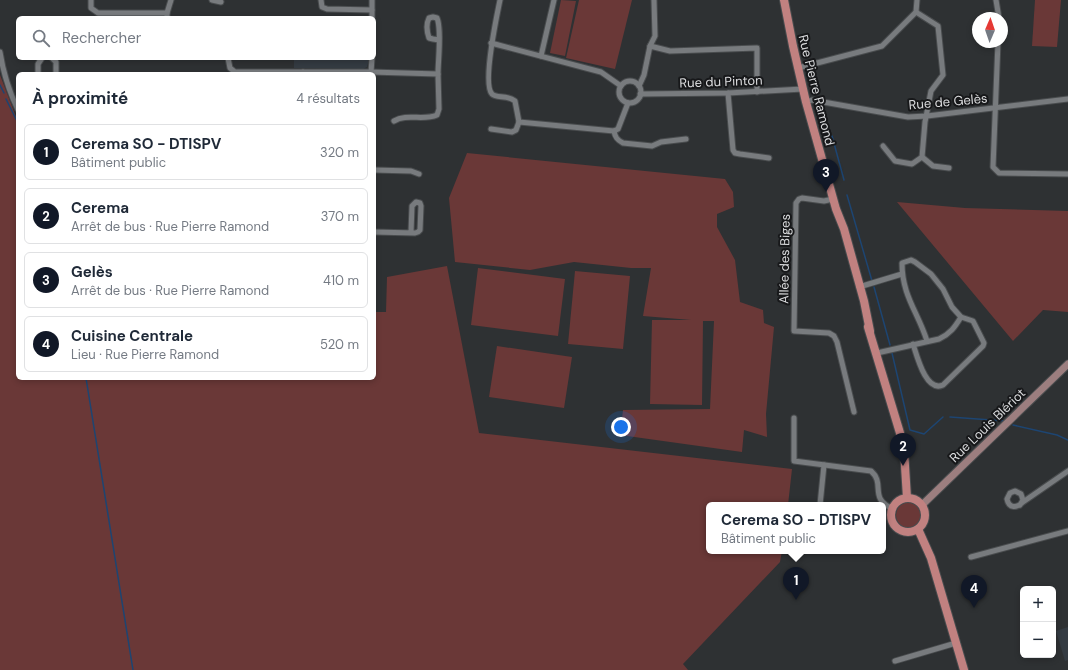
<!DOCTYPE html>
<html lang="fr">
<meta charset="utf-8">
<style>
:root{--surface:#fff;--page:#f6f6f7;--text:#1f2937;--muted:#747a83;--line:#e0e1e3;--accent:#111827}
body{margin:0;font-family:"DM Sans",sans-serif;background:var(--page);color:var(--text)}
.controls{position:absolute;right:12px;bottom:12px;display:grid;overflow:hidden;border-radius:6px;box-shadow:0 2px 6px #0003}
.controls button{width:36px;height:36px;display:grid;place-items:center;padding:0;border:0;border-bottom:1px solid var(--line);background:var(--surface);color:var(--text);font:20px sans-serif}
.compass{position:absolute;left:972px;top:12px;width:36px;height:36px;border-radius:50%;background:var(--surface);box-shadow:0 2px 6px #0003;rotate:2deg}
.you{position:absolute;left:621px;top:427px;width:14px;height:14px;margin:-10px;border:3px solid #fff;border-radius:50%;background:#1a73e8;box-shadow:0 0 0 6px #1a73e833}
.badge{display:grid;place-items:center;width:26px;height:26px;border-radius:50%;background:var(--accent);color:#fff;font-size:13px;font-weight:700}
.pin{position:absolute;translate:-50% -33px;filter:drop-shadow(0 1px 2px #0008)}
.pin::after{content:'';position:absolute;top:21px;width:14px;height:12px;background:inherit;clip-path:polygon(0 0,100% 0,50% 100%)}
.popup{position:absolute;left:706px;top:502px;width:180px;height:52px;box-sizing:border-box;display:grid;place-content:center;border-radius:6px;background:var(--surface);filter:drop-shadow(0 1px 3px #0005);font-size:13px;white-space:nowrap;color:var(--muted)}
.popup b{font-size:15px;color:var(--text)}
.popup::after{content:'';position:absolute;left:50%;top:100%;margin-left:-8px;border:8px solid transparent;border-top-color:var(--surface)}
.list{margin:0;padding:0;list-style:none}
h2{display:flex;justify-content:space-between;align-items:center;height:52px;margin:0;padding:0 16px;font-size:17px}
h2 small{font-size:13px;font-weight:400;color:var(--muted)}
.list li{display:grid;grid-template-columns:26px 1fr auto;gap:12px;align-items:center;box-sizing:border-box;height:56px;margin:0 8px 8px;padding:0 8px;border:1px solid var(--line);border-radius:6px}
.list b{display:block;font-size:15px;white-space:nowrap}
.list p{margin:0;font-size:13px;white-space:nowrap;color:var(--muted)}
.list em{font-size:13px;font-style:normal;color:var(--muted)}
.icon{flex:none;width:22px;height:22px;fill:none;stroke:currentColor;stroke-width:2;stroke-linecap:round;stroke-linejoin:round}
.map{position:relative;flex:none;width:1068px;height:670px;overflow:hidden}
.search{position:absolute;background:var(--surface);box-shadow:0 2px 6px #0003;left:16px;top:16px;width:360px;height:44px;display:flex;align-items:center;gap:10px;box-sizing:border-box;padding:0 14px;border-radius:6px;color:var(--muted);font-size:15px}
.panel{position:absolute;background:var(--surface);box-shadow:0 2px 6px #0003;left:16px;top:72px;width:360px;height:308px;border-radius:6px}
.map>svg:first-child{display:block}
</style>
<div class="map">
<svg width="1068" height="670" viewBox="0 0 1068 670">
<rect width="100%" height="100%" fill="#2e3133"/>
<g fill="#343b42">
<polygon points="294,58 368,58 368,63 367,67 363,69 294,68"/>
<polygon points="1068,627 1068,660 1065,661 1056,631"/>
</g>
<g fill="#6a3837">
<polygon points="561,0 576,1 565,56 550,53"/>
<polygon points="579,0 632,0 615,69 566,58"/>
<polygon points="1035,0 1061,0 1057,47 1032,46"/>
<polygon points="0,75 18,122 18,378 374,378 374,312 386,312 387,277 447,266 479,433 792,469 788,505 709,505 709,551 782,551 780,562 683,664 688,670 0,670"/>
<polygon points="467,153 725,179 733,192 734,207 717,214 717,227 735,260 740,302 763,310 764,323 774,327 766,414 767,437 744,430 742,452 620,435 623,410 710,409 714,321 703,321 702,405 650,404 652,320 691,320 643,316 651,268 631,268 574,262 530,270 455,262 449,198"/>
<polygon points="897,202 965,208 1068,211 1068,312 1043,310 1013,341"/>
<polygon points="478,268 565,279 558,336 471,325"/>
<polygon points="575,271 630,276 623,349 568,344"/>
<polygon points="497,346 572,357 564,408 489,397"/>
<circle cx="909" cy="515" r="13"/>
</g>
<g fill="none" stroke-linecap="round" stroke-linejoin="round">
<g stroke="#1d4572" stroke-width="1.5">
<polyline points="0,85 4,93"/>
<polyline points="6,99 18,123"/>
<polyline points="832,136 844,180"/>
<polyline points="847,195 872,281"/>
<polyline points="874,287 890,345"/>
<polyline points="892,353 910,430 924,434 943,417"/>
<polyline points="86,378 133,670"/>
<polyline points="950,417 1005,421"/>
<polyline points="1013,425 1057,435 1068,440"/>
</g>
<g stroke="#494c4e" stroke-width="7">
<g id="street">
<polyline points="91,0 91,8 98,13 167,13 167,18"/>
<polyline points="212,0 221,2"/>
<polyline points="321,0 322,7 327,9 372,10"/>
<path d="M500,0C497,15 482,84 492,94C497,99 506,94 515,101L519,122L614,131"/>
<polyline points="996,0 999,18"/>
<polyline points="167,13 171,0"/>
<polyline points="372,18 372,0"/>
<polyline points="998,42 993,167 999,173 1068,174"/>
<polyline points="491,43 601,72 621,86"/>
<polyline points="650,46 655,36 654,0"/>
<path d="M0,52C3,72 9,91 18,110"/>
<polyline points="541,56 554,0"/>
<polyline points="52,58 56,62 56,74"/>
<polyline points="228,58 230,68 235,72 303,72"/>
<polyline points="798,68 882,46 916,12 917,0"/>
<path d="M371,72L438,74L439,109L437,115C423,121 407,113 394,121"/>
<polyline points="38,74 38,64 42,58"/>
<polyline points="303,74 303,72 371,72 372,58"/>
<path d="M438,74C438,61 442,29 437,18L433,17L429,18C426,24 427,32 429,38L433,39L439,40"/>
<circle cx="630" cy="92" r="11"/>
<polyline points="639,86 644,75 650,46 670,51 757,48 757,92"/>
<polyline points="728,93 733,150 735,153 740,154 769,158"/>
<polyline points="640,94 728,93 803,89"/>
<polyline points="806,102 812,100 908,117 927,116 1068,99"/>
<path d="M628,103L618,129L614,131C615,137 617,140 623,143L652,146L661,142L686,139"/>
<polyline points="491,129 512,132 516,130 519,122"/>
<polyline points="883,146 895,161 912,164 922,157 925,122 931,91 943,75 938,26 916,12"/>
<polyline points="922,157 933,166 949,168"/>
<polyline points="374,170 411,171 419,174"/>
<polyline points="833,199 824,201 802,198 799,199 796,203 794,331 829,333 834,336 837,342 854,412"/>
<polyline points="374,232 415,233 418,232 420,230 421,206 420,203 416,202 412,206 411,232"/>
<polyline points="859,287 902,274"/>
<path d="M913,344C917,356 926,393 943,385L983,346L984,343L973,321L961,317"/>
<path d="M877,353L939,339C950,334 955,327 961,317L952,307L943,289L931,274L915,262L911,260L902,263C902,296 918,312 927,341"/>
<path d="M794,418V461L871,471C886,484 868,498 893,509"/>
<polyline points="820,505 824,465"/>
<path d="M1020,505L1023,500L1021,494L1015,491L1010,493L1007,499C1009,509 1017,508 1023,502L1068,471"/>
<polyline points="971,557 1068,531"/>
<polyline points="895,661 956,643"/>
</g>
</g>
<g stroke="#494c4e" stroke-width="9">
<polyline id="secondary" points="922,505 1068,364"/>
</g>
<g stroke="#494c4e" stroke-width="10">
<g id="primary">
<polyline points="784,0 793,46 806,102 836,209 844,229 864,301 870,331"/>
<polyline points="868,327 900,433 904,450 907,498"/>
<circle cx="908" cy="515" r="17"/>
<polyline points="918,529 931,558 964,670"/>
</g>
</g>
<use href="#street" stroke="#787b7e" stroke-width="5"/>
<use href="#secondary" stroke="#9c7e7f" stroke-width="7"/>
<use href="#primary" stroke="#c18180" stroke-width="8"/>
</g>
<g text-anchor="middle" stroke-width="4" stroke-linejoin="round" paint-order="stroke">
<g font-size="13" fill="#dbdcde" stroke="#17181a">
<text transform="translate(721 81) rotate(-2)" y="5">Rue du Pinton</text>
<text transform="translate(817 90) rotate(76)" y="5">Rue Pierre Ramond</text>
<text transform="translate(948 101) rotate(-5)" y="5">Rue de Gelès</text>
<text transform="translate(784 259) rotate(-89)" y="5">Allée des Biges</text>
<text transform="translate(987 425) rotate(-44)" y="5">Rue Louis Blériot</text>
</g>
</g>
</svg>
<div class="controls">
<button>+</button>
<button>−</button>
</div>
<svg class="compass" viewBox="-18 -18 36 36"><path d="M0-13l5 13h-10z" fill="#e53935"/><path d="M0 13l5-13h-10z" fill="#747a83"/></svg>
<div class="you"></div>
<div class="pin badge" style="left:796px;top:600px">1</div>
<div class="popup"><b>Cerema SO - DTISPV</b>Bâtiment public</div>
<div class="pin badge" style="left:903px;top:466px">2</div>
<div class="pin badge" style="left:826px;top:192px">3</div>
<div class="pin badge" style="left:974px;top:608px">4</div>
<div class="search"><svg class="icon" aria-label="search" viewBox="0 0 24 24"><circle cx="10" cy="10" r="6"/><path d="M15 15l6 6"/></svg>Rechercher</div>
<section class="panel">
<h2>À proximité<small>4 résultats</small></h2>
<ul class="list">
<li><span class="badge">1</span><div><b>Cerema SO - DTISPV</b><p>Bâtiment public</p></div><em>320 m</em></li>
<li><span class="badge">2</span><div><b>Cerema</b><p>Arrêt de bus · Rue Pierre Ramond</p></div><em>370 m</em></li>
<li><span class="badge">3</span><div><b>Gelès</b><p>Arrêt de bus · Rue Pierre Ramond</p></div><em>410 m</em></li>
<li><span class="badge">4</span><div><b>Cuisine Centrale</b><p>Lieu · Rue Pierre Ramond</p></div><em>520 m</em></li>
</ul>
</section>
</div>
